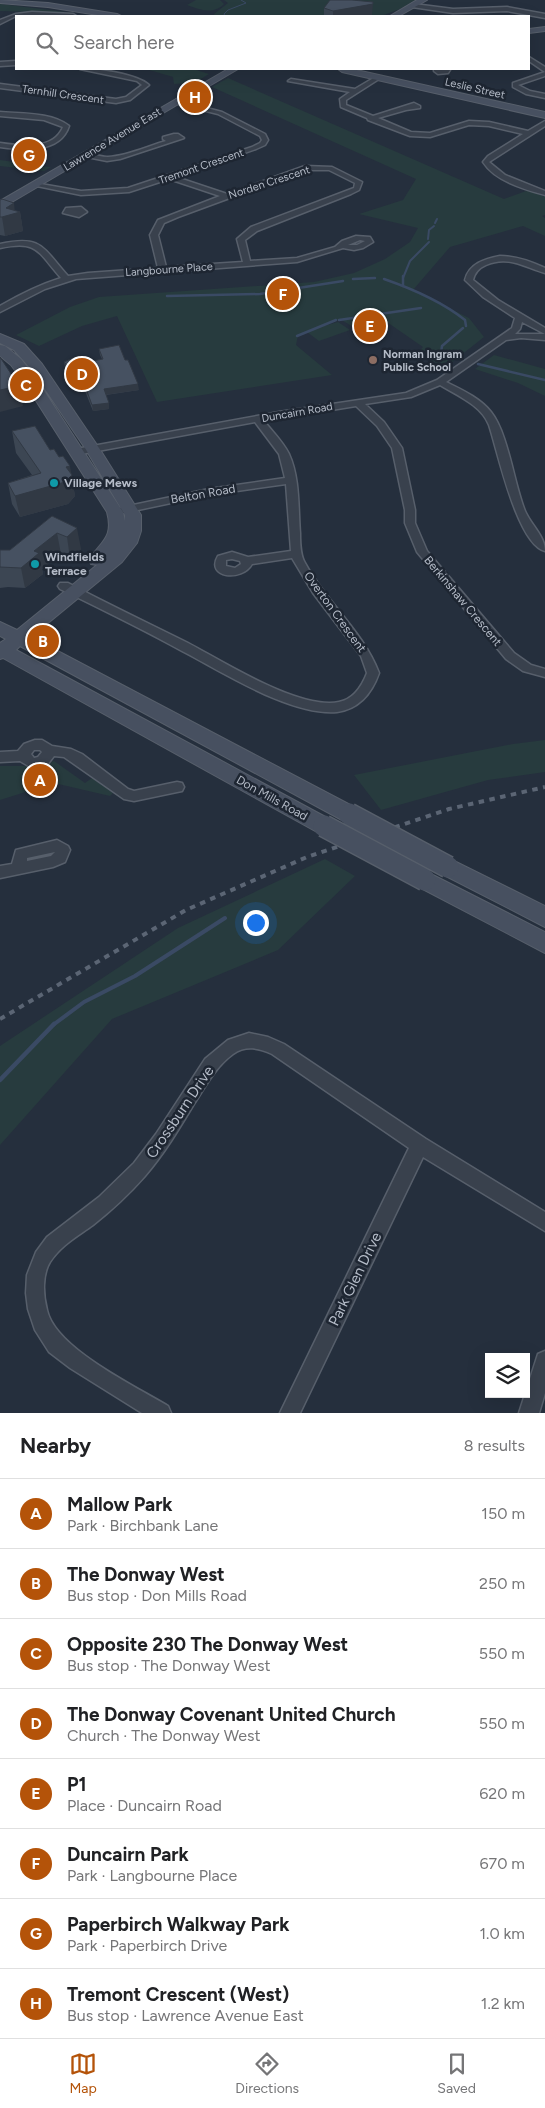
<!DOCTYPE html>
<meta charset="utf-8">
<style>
:root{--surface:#fff;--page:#f2f2f2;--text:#202124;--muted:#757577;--line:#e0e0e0;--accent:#b45309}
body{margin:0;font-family:Figtree,sans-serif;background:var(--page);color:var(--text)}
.controls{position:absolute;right:15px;bottom:15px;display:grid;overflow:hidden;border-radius:0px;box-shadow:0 5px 20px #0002}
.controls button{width:45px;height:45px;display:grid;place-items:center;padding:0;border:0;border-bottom:1px solid var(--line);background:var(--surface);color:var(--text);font:25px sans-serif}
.you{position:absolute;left:255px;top:922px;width:18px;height:18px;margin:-12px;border:4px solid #fff;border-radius:50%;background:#1a73e8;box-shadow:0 0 0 8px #1a73e833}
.badge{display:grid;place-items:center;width:32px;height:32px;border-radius:50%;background:var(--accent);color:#fff;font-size:16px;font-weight:700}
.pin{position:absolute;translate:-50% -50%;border:2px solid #fff;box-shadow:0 1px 5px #0006}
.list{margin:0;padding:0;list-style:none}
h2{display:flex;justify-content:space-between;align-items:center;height:65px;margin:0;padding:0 20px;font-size:21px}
h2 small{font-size:16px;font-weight:400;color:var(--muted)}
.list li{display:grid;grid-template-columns:32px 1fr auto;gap:15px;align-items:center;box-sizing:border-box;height:70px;padding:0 20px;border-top:1px solid var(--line)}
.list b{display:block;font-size:19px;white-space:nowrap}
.list p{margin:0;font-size:16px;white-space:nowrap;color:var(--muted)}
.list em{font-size:16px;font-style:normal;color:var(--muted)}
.icon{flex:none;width:28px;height:28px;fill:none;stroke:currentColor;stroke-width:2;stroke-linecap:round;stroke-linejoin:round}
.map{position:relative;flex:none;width:545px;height:1413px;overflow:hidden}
.search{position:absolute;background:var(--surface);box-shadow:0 5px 20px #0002;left:15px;right:15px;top:15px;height:55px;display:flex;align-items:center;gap:12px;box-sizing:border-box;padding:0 18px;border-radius:0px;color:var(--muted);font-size:19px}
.sheet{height:625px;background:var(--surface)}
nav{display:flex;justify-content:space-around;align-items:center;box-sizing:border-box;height:70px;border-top:1px solid var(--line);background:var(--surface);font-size:14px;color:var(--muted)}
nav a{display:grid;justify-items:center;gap:2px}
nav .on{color:var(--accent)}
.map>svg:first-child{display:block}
</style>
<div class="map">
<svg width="545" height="1413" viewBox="0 0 545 1413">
<rect width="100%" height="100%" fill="#252f3d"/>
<g fill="#273b3e">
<path d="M196,0H220L224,4C213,15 200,10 187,5Z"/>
<polygon points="224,0 415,0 400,9 381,16 215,16 214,14 228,3"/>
<polygon points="0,4 99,16 74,13 0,11"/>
<polygon points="146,69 193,69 209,74 194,83 174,84 173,77"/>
<polygon points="228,78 504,199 529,190 545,197 545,215 542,216 545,218 545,236 523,226 450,247 413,290 469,318 484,337 446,367 416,354 423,347 381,318 355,328 340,319 320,327 338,322 350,330 319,341 307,332 298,335 296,345 332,375 157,402 117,316 82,326 39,346 16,335 70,307 99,297 314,282 354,273 385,259 410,242 418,228 359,214 403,200 416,179 212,87"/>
<polygon points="24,149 34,149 37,166 51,167 44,171 0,166 0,160 21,163"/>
<polygon points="494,355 545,369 545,396 518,383 475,369"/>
<polygon points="545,740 545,772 488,780 381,810 354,775 513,744"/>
<polygon points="54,761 85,783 92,778 113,793 110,796 54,783 0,800 0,766 30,766"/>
<polygon points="325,859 355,876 278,950 112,1019 0,1145 0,1046 178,928"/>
</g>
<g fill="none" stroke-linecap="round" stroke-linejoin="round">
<polyline stroke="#3a4a64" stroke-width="1" points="225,16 224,14 228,10 246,3 241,0"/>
<g stroke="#3a4a64" stroke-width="2">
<polyline points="435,223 437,219"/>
<polyline points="428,239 429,230 434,226"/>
<polyline points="403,278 410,261 429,242"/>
</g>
<g stroke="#3a4a64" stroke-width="2.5">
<polyline points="353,279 375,278"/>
<path d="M384,279C413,289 441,301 465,320L466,326"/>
<polyline points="403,286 403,276"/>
<polyline points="167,296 260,294 343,281"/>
<polyline points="339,320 421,308"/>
<polyline points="297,336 336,320"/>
<polyline points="429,352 441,353 442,346 463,328"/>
<polyline points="444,357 455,359"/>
<polyline points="478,364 545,380"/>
</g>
<polyline stroke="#3a4a64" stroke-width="4" points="53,1025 84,1002 135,976 225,918"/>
<polyline stroke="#3a4a64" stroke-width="4.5" points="0,1080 54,1024"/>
<g stroke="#575f6b" stroke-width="3">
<g id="street">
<polygon points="414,4 453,9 507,7 545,14 545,18 507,11 453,13 412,7"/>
<polygon points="32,12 73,14 76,16 16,16 0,24 0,20 16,14"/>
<polygon points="529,57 545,67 545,72 529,61"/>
<polygon points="16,61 16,65 0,66 0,62"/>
<path d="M80,69C96,68 137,74 149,85L130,100L116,103L0,88V84L116,99L126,97L142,85L137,81Z"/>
<polygon points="434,69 443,70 442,69 449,69 450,70 448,73 438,74 434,71"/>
<polygon points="545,72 545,76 518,85 530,91 545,94 545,98 526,94 513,87 513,83"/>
<path d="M377,76L382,77L346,100V105L373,116L414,103L420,106V108L406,110L378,118L411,132L430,133L469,121L489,122L528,131L545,121V126L489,162L505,175L545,191V195C524,189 495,181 483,162L488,156L523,134L489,126L469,125L430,137L410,136L368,120L367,118L341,107L340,99L350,92L288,81L291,79L355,89Z"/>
<path d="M176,100L222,112L265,134L268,140L265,145L256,149L176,177L227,194L305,166L332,167L362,182L359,190L351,194L257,231L245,240L250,261L297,258L335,247L342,241L356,236L370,237L373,242L363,248L354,250L343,248L297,262L76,279L45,289L0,312V306C19,295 39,285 61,278C37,251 38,240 0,248V244C42,235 42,247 68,276L88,273L158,268L150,235L158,220L220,196L169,179L129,192L81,195L32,185L35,183L81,191L128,188L252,147L260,143L262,140L260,136L218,114L174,103ZM306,170H329L355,183L354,188L251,227L237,239L243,262L166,267L158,235L164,223L178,217ZM360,240L365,241L357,245H348Z"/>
<path d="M0,112C21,114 52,112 69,126C60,154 22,150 0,147V143C20,146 53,151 63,127L44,120L0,116Z"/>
<path d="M174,134H178L184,138L120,159L107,161L82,156C89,152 100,157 108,157C128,156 148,146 166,141L163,139V137Z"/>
<polygon points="81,207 87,212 79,217 63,213 66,208"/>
<path d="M500,256C516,256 530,261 545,268V273C524,267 508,255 486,265C479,268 475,272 473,280L498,300L545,328V334L522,322L520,329L515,334H545V340L521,338L506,340L446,382C462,390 480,398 491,412C508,433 514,484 525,511C531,525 545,536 545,551C517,544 498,452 489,425C481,405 458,396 440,385L411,397L365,404L384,422L402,448L415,510V523L427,551L514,653L531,665L545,669V677L523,671L506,659L417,552L405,523V510L392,448L377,426L356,406L264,421C272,431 283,442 289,454C300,478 298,508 300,533C300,542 300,555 305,563C326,602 363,631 379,673C372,693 359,709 337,712C290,716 223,672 182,651C142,629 101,609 60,589L58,586L60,583H68C108,604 148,623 188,643C224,662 299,710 339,702C354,699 362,686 367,673L361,656L313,593L292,558L252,564C242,582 205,578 218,556L232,552L248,557L291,551L286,484L209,495L119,514L114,511L119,508L209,489L285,478L279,454L255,422L76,455L71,452L76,449L279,412L406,393L437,380L512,328L515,318L483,297L465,280C469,264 484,259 500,256ZM232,559L240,561L241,564L235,568L226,566V560Z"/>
<path d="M35,740H42L52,746L71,749L82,754L128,789L134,791L177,782L182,783L184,787L182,791L177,792L134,801L124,799L64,757L54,756L47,765L32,768L20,761L0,762V752L18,751L24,744ZM34,750H40L42,752L38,757L34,758L31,754Z"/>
<path d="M57,840L68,846L70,850L65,862L53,867L0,878V866L12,864L16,850ZM55,852L51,856L27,861V858Z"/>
<path d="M249,1033L268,1037L284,1044L426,1139L545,1212V1231L423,1157L300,1413H280L409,1148L272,1054C259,1048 246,1045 233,1054C216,1066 205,1087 194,1104C179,1129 164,1154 145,1176C129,1194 112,1210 93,1225C78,1236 61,1245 50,1262C42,1275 43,1295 47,1310C55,1348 135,1386 168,1406L171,1413H142L70,1368L49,1352L35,1330L28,1309L26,1293L27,1275L36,1252L47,1237L99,1197L134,1163L156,1134L205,1059L228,1040Z"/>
<polygon points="545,1351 545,1393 539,1413 519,1413 538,1354"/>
</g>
</g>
<g stroke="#575f6b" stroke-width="2">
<g id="secondary">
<polygon points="0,0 48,3 117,14 121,16 104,16 48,7 0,3"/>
<polygon points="417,0 427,0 399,16 390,16"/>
<polygon points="545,27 545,31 529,33 529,29"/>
<polygon points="228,69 238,69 0,209 0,201"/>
<polygon points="338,69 352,69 545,112 545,118 342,72"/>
<path d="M0,334L24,344L42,364L99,448L141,515V531L137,543L122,562L31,637L356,808L359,814L356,820L349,822L342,820L20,646L16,650L331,820L334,826L331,832L324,834L317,832L3,658L0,659V643L6,639L0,636V622L17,630L97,565L91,564L89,560C101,541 114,538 107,512L26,385L11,365L0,356V345L5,346L21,359L37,380L123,512L125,521V515L85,448L32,370L14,350L0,343Z"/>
<polygon points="448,858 545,906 545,927 440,873 437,867 440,861"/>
<polygon points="425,871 545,932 545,953 417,886 414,880 417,874"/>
</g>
</g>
<use href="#street" fill="#39414d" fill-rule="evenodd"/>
<use href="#secondary" fill="#475060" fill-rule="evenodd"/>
<polyline stroke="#5b6574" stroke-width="4" stroke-dasharray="5.5 5.5" stroke-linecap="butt" points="0,1019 186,910 307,857 449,809 545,787"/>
<g stroke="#575f6b" stroke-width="24" stroke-linecap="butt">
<g id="secondary-bridge">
<polyline points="349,814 448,867"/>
<polyline points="324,826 425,880"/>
</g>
</g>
<use href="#secondary-bridge" stroke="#475060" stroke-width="21"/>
</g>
<g fill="#3c4653">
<polygon points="324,8 372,15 364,16 324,16"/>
<polygon points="0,200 15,211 20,212 23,231 5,236 0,235"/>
<polygon points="99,349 139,390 106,395 109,409 93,411 81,381 71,375 65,368 64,362 88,362 102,359 100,355"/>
<polygon points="12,431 50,450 71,474 75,496 68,504 20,517 12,504 8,483 32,475 16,453"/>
<polygon points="52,516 81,549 70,558 61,554 42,569 43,574 25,588 8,587 0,588 0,550 10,550"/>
</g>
<g fill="#313944">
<polygon points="373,4 372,15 364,16 333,16 333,11"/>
<polygon points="14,203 15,213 20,212 23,231 5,236 2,217 6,208"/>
<polygon points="138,384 139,390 104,395 104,389"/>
<polygon points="19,386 23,406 0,412 0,390"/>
<polygon points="109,403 109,409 93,411 92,405"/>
<polygon points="70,466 75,496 68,504 20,517 15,496 66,467"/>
<polygon points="77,528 81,549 70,558 67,537"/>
<polygon points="57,533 61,554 42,569 43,574 25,588 21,568 34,551"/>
</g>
<g fill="#465161" stroke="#313944">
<polygon points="330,0 352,0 373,2 373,4 333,11 324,8"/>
<polygon points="2,199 14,203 6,208 20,212 2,217 0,217 0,200"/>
<polygon points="119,345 125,360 128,360 138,384 104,389 109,403 92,405 81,375 70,369 64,362 75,357 88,362 103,359 99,349"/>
<polygon points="0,357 19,386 0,390"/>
<polygon points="35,426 50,450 54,449 59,457 63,456 70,466 66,467 72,475 65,482 15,496 8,483 41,473 12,431"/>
<polygon points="52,516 77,528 67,537 57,533 34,551 39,553 21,568 0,567 0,550 10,550"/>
</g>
<circle fill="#8d6e63" stroke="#1e2632" stroke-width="2" cx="373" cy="360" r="5"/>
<g fill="#0f9aa8" stroke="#1e2632" stroke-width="2">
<circle cx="54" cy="483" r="5"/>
<circle cx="35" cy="564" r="5"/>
</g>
<g text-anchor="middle" stroke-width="5" stroke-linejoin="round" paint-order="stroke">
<g font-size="11" fill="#b5bcc8" stroke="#1e2632">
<text transform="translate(475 88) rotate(13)" y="4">Leslie Street</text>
<text transform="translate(63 94) rotate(8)" y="4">Ternhill Crescent</text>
<text transform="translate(112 139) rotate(-31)" y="4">Lawrence Avenue East</text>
<text transform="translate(201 166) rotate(-19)" y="4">Tremont Crescent</text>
<text transform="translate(269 182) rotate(-18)" y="4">Norden Crescent</text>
<text transform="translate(169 269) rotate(-4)" y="4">Langbourne Place</text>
<text transform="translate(297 412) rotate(-10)" y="4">Duncairn Road</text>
</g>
<g font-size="11" font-weight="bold" fill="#b5bcc8" stroke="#1e2632" text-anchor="start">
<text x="383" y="358">Norman Ingram<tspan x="383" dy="13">Public School</tspan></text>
</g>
<g font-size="12" font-weight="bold" fill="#b5bcc8" stroke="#1e2632" text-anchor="start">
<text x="64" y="487">Village Mews</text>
<text x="45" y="561">Windfields<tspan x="45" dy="14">Terrace</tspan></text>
</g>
<g font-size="12" fill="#b5bcc8" stroke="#1e2632">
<text transform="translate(203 494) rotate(-10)" y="4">Belton Road</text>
<text transform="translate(463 601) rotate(50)" y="4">Berkinshaw Crescent</text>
<text transform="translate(335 612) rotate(54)" y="4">Overton Crescent</text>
<text transform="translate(272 798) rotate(29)" y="4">Don Mills Road</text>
</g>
<g font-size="15" fill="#b5bcc8" stroke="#1e2632">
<text transform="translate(180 1112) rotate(-56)" y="5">Crossburn Drive</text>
<text transform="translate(355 1279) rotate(-64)" y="5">Park Glen Drive</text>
</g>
</g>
</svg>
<div class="controls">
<button><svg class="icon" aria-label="layers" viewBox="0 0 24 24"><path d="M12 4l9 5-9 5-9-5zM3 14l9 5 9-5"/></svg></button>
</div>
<div class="you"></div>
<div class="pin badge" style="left:40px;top:780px">A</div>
<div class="pin badge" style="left:43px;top:641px">B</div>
<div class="pin badge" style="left:26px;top:385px">C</div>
<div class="pin badge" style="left:82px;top:374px">D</div>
<div class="pin badge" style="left:370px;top:326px">E</div>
<div class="pin badge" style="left:283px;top:294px">F</div>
<div class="pin badge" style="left:29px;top:155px">G</div>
<div class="pin badge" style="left:195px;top:97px">H</div>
<div class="search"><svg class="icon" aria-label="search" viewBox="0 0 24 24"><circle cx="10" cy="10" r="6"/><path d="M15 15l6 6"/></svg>Search here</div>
</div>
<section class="sheet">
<h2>Nearby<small>8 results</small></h2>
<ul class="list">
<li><span class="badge">A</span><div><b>Mallow Park</b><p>Park · Birchbank Lane</p></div><em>150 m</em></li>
<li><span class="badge">B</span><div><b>The Donway West</b><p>Bus stop · Don Mills Road</p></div><em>250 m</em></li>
<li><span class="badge">C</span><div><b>Opposite 230 The Donway West</b><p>Bus stop · The Donway West</p></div><em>550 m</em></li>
<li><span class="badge">D</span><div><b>The Donway Covenant United Church</b><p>Church · The Donway West</p></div><em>550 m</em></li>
<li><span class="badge">E</span><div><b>P1</b><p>Place · Duncairn Road</p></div><em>620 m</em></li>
<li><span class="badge">F</span><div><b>Duncairn Park</b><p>Park · Langbourne Place</p></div><em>670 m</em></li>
<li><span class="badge">G</span><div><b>Paperbirch Walkway Park</b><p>Park · Paperbirch Drive</p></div><em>1.0 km</em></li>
<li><span class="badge">H</span><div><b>Tremont Crescent (West)</b><p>Bus stop · Lawrence Avenue East</p></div><em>1.2 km</em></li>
</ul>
</section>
<nav>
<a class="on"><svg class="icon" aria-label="map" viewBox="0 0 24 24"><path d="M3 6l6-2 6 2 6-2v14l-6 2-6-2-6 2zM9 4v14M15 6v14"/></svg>Map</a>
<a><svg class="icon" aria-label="directions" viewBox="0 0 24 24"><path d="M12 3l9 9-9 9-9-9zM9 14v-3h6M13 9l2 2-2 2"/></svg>Directions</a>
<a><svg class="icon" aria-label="saved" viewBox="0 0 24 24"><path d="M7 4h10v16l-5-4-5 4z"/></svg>Saved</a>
</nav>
